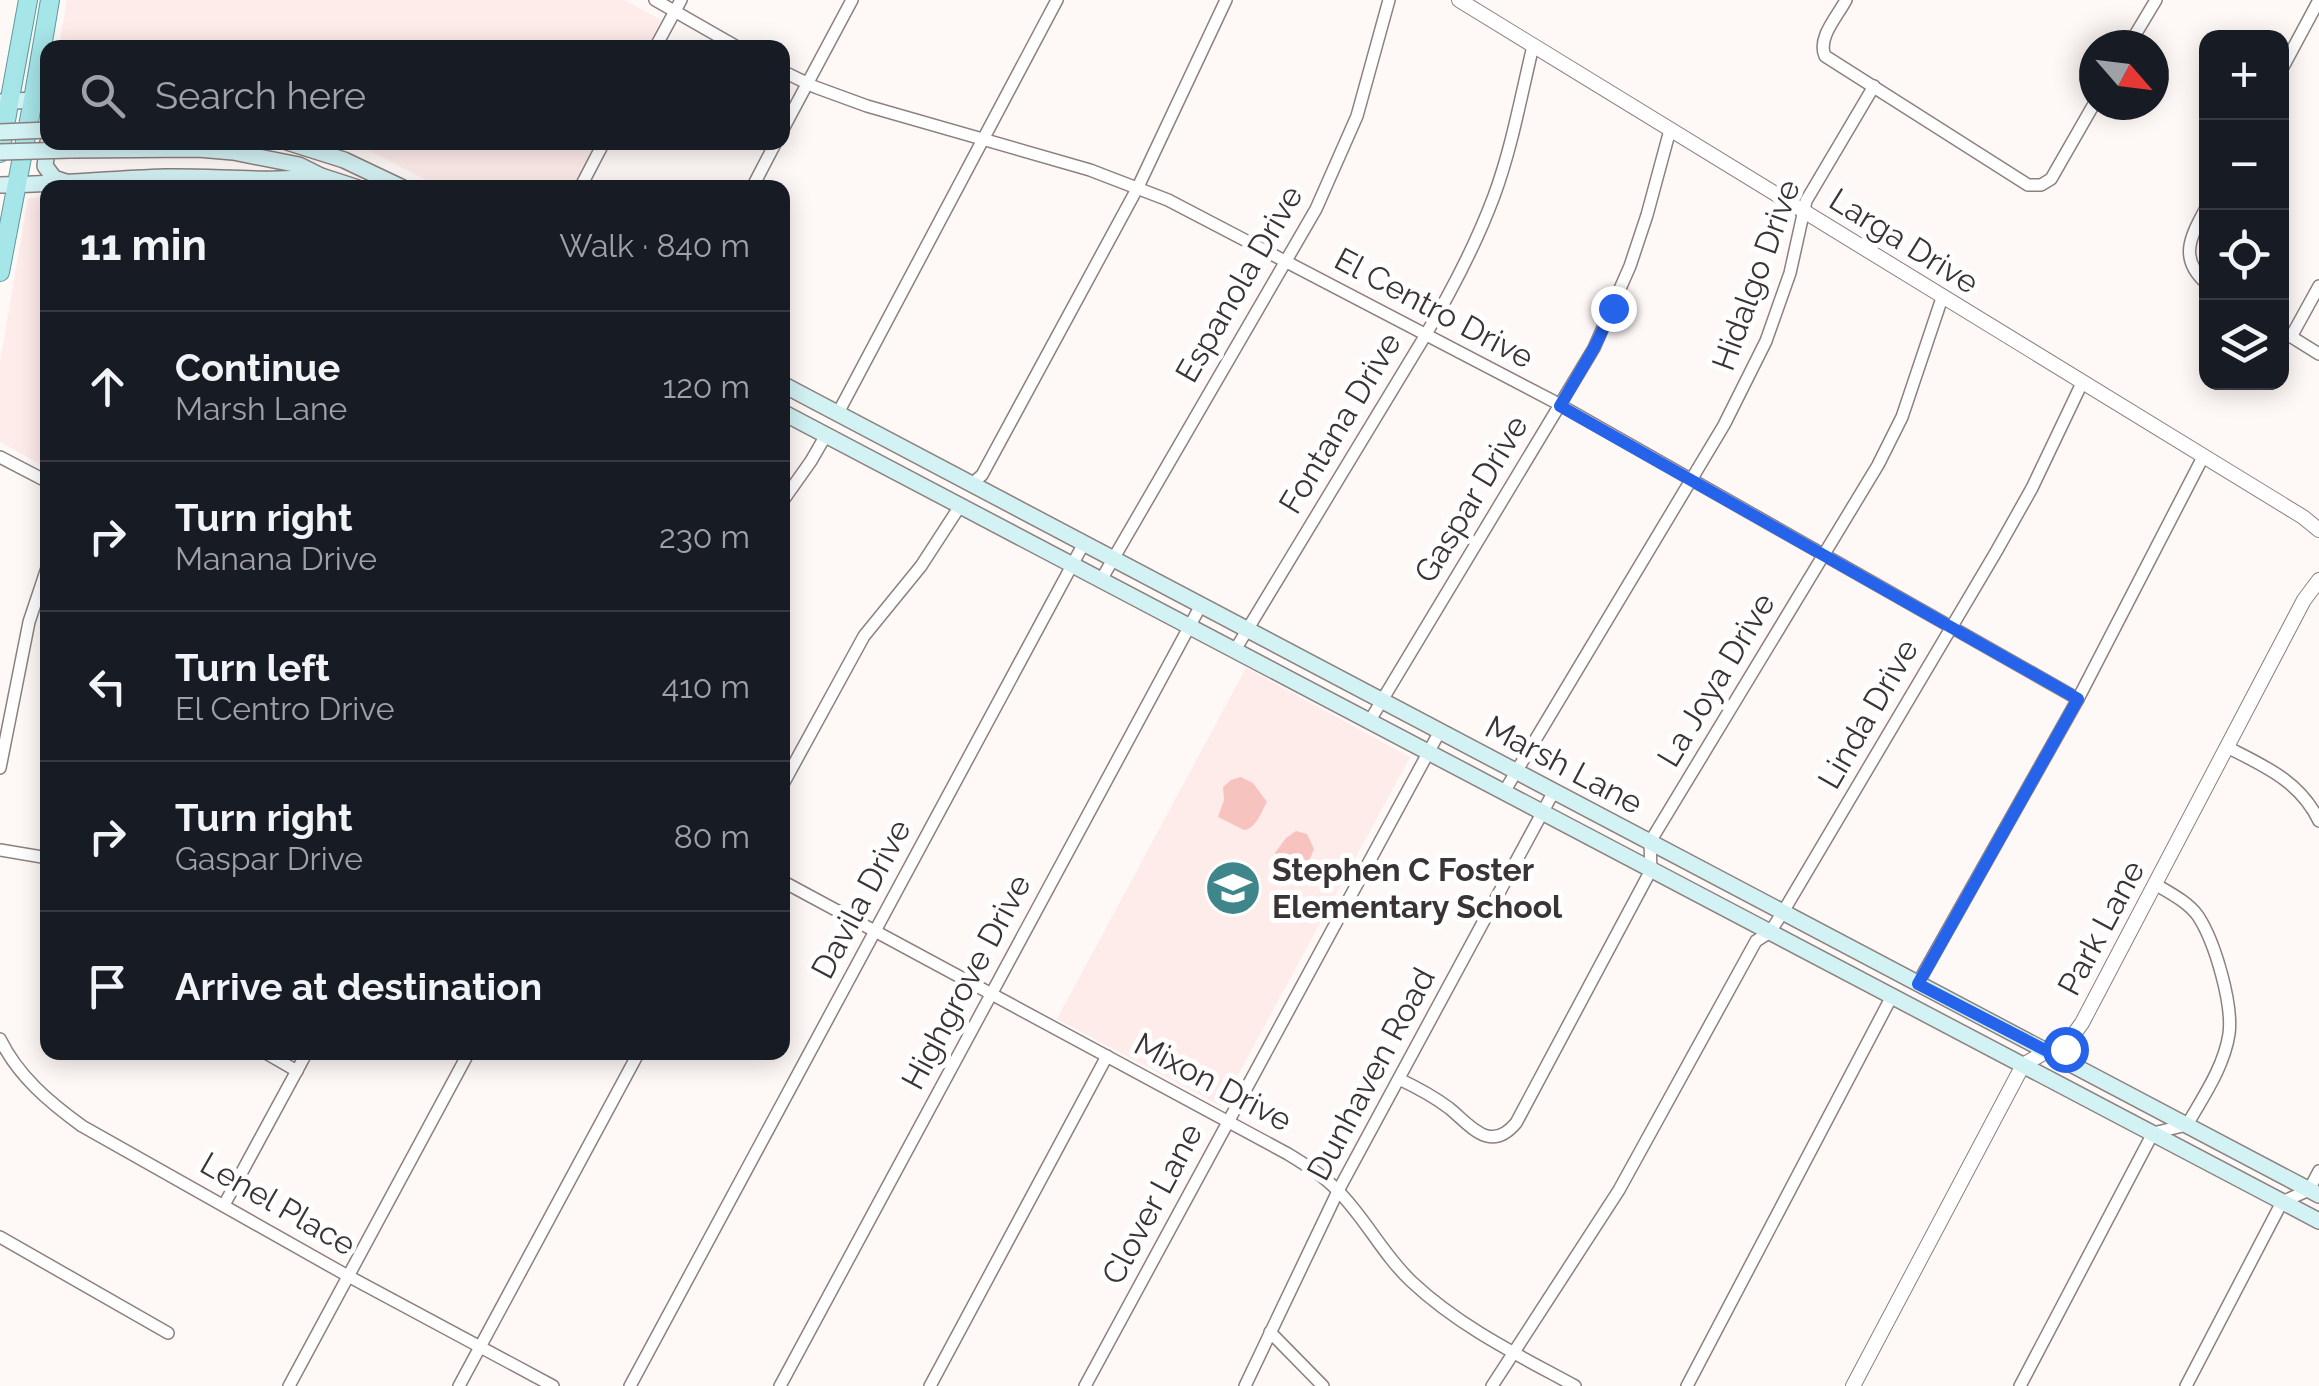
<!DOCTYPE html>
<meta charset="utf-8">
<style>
:root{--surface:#171b24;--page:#20242c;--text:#f1f3f6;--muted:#9ea1a6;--line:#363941}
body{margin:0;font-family:Raleway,sans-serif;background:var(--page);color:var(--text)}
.controls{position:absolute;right:30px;top:30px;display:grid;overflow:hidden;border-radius:20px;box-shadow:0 5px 25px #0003}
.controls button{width:90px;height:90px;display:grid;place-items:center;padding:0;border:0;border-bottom:2px solid var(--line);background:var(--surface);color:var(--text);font:50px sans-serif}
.compass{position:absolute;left:2079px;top:30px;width:90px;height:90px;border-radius:50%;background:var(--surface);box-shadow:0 5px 25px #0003;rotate:118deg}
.stop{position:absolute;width:30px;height:30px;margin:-22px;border:8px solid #2563eb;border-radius:50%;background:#fff}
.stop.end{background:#2563eb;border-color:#fff;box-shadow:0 2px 10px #0008}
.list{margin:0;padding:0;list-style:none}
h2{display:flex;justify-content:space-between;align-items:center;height:130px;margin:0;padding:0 40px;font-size:42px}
h2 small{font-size:32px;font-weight:400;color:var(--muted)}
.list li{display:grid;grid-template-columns:65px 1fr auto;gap:30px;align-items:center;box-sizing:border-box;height:150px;padding:0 40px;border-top:2px solid var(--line)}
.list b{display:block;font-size:38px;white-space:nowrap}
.list p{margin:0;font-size:32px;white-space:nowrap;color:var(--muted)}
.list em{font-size:32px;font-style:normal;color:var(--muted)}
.icon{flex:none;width:55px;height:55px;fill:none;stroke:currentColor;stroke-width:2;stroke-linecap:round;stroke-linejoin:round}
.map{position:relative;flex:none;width:2319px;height:1386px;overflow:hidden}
.search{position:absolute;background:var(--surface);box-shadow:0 5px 25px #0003;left:40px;top:40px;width:750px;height:110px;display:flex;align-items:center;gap:25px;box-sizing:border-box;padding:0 35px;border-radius:20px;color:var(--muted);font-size:38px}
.panel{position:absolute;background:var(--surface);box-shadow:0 5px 25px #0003;left:40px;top:180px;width:750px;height:880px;border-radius:20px}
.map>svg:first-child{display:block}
</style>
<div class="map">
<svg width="2319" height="1386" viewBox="0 0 2319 1386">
<rect width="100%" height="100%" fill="#fef8f7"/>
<g fill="#feecea">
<polygon points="67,0 624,0 661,20 647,48 59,47"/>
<polygon points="354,143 596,143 572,188 440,187"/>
<polygon points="47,197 48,197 47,468 0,442 0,363 28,198"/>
<polygon points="1246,668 1410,757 1221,1106 1057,1019"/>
</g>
<g fill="#f7c3be">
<path d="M1241,777L1253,783L1267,802C1261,812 1256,829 1244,830L1218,817L1224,800L1223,787L1231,780Z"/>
<polygon points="1296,831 1307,834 1314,849 1309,861 1300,866 1279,859 1275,853 1286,838"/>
</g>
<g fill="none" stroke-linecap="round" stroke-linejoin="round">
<g stroke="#8d807f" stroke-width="14">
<g id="minor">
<polyline points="655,0 739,48"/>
<path d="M1846,0C1837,17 1817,38 1825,56L2028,185H2041L2051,179L2094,104"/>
<polyline points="2129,45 2156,0"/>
<polyline points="655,48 681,0"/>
<polyline points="2282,69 2319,0"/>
<polyline points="782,71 815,87 867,106 1090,170 1168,200 1553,401 2078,699"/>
<polyline points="782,131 852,0"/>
<polyline points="580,188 604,142"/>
<polyline points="752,188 776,142"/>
<path d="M2206,208C2191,236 2178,258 2206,283"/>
<polyline points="2282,331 2319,354"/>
<polyline points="2291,337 2319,286"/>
<polyline points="838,413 1057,0"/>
<polyline points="0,457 48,482"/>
<polyline points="972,484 982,475 1138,187 1226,0"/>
<polyline points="782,502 811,461 826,435"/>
<polyline points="1101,580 1316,209 1357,116 1389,0"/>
<path d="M1235,650L1422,341C1450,294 1475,247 1494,196C1512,147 1521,96 1533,46"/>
<polyline points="1369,722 1594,348 1630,266 1647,215 1670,130"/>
<path d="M2227,747C2264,766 2300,781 2319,821"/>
<polyline points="0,768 29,622 48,565"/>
<polyline points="782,786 864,636 921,566 960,506"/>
<polyline points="1504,792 1724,425 1766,341 1790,273 1806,201 1874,86"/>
<polyline points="0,850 48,858"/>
<path d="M782,881L1288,1154C1306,1165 1324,1176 1338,1191C1366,1219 1383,1255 1412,1282C1460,1327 1518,1355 1575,1386"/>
<polyline points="1918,983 2078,699 2203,457"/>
<path d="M0,1039C18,1076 49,1102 82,1126L348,1276L553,1386"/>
<polyline points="264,1052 297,1071"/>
<path d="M1399,1079C1416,1087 1433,1096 1449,1108C1470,1125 1490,1154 1516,1123L1651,870L1650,842L1878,465L1902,417L1942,298"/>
<polyline points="224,1205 307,1052"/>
<polyline points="0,1237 168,1333"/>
<polyline points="1270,1332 1323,1386"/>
<polyline points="289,1386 469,1052"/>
<polyline points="459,1386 639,1052"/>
<polyline points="630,1386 1084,543"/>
<polyline points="780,1386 1201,605"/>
<polyline points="930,1386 1107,1056"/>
<polyline points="1085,1386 1440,731"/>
<polyline points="1245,1386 1338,1191 1554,791"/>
<polyline points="1492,1386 1619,1190 1756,941 1770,932 1783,912 1996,552 2032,488 2082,383"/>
<polyline points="1687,1386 1892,996"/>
<path d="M2020,1386L2153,1133L2187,1125C2203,1097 2224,1067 2229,1034C2233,1004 2215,942 2198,916C2188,902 2170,893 2155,884"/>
<polyline points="2186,1386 2282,1202 2309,1190 2319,1171"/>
</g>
</g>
<g stroke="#8d807f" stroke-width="16">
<g id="tertiary">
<polyline points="1459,0 2303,517 2319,530"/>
<polyline points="1853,1386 2023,1065 2047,1051 2066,1045 2082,1023 2304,600 2319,580"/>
</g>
</g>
<g stroke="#8d807f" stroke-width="18">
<g id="secondary">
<polyline points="0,102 48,99"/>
<polyline points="48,142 45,166 54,178 66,182"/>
<polyline points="287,142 344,160 403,188"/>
<polyline points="71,150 198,149 233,152 299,165 321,176 358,188"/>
<path d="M0,185C55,184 110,179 165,177C217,176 269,183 321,176"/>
<polyline points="782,384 2319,1195"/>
<polyline points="782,412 2319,1221"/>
</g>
</g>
<g stroke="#5a9c9f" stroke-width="20">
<g id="primary">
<polyline points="0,153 28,0"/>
<polyline points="0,272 33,100 50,0"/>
</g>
</g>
<use href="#minor" stroke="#fff" stroke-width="11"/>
<use href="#tertiary" stroke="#fff" stroke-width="14"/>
<use href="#secondary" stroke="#d3f2f4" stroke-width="15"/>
<use href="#primary" stroke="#a6e5e8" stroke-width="18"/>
<g stroke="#8d807f" stroke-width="18" stroke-linecap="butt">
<g id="secondary-bridge">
<polyline points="0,132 48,130"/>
<polyline points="0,152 71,150"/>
</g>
</g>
<use href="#secondary-bridge" stroke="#d3f2f4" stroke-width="15"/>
</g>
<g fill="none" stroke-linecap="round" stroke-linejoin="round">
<polyline stroke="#2563eb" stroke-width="12" points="1613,308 1594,348 1560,406 2078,699 1918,984 2047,1051 2066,1045 2065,1049"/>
</g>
<defs>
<g id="school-disc" transform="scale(2.875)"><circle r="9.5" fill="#3e8689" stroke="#fff"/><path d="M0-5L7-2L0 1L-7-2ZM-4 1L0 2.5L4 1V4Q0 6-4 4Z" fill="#fff"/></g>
</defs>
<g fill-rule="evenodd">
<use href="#school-disc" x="1233" y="888"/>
</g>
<g text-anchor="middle" stroke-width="10" stroke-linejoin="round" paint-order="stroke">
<g font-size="32" fill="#3a3434" stroke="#fff">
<text transform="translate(1904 241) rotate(32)" y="11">Larga Drive</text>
<text transform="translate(1756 275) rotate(-70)" y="11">Hidalgo Drive</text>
<text transform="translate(1239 284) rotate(-60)" y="11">Espanola Drive</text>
<text transform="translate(1434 308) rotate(28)" y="11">El Centro Drive</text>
<text transform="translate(1340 423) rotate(-59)" y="11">Fontana Drive</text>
<text transform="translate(1471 499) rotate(-59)" y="11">Gaspar Drive</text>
<text transform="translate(1716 680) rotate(-59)" y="11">La Joya Drive</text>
<text transform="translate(1868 714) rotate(-60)" y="11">Linda Drive</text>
<text transform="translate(1564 765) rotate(28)" y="11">Marsh Lane</text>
<text transform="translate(861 899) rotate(-62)" y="11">Davila Drive</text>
<text transform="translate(2101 928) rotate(-62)" y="11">Park Lane</text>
<text transform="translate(966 982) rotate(-62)" y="11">Highgrove Drive</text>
<text transform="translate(1371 1074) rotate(-62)" y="11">Dunhaven Road</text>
<text transform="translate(1213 1082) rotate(28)" y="11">Mixon Drive</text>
<text transform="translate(278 1204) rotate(30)" y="11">Lenel Place</text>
<text transform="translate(1152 1204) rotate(-62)" y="11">Clover Lane</text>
</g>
<g font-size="32" font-weight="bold" fill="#3a3434" stroke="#fff" text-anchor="start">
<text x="1272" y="881">Stephen C Foster<tspan x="1272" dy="37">Elementary School</tspan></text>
</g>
</g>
</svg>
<div class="controls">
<button>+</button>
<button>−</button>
<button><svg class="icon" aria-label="locate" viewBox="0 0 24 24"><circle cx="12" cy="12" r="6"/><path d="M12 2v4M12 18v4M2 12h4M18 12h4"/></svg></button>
<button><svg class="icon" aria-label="layers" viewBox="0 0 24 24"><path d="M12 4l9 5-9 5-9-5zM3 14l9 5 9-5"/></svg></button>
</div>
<svg class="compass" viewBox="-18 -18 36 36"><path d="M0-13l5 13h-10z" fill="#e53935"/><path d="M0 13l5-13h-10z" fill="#9ea1a6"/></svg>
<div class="stop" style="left:2065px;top:1049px"></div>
<div class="stop end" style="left:1613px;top:308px"></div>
<div class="search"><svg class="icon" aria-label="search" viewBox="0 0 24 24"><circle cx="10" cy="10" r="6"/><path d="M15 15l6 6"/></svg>Search here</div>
<section class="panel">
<h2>11 min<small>Walk · 840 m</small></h2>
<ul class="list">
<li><svg class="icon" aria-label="ahead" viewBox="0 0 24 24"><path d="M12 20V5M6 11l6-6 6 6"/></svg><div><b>Continue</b><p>Marsh Lane</p></div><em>120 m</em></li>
<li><svg class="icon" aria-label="right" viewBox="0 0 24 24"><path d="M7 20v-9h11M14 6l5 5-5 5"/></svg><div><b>Turn right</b><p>Manana Drive</p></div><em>230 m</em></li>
<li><svg class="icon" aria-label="left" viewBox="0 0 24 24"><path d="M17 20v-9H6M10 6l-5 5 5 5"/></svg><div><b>Turn left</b><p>El Centro Drive</p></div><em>410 m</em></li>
<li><svg class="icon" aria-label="right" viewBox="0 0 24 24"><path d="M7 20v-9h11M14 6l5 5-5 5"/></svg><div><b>Turn right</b><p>Gaspar Drive</p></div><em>80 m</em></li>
<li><svg class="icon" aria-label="arrive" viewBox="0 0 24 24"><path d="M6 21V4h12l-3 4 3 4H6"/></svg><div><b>Arrive at destination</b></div></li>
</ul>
</section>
</div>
